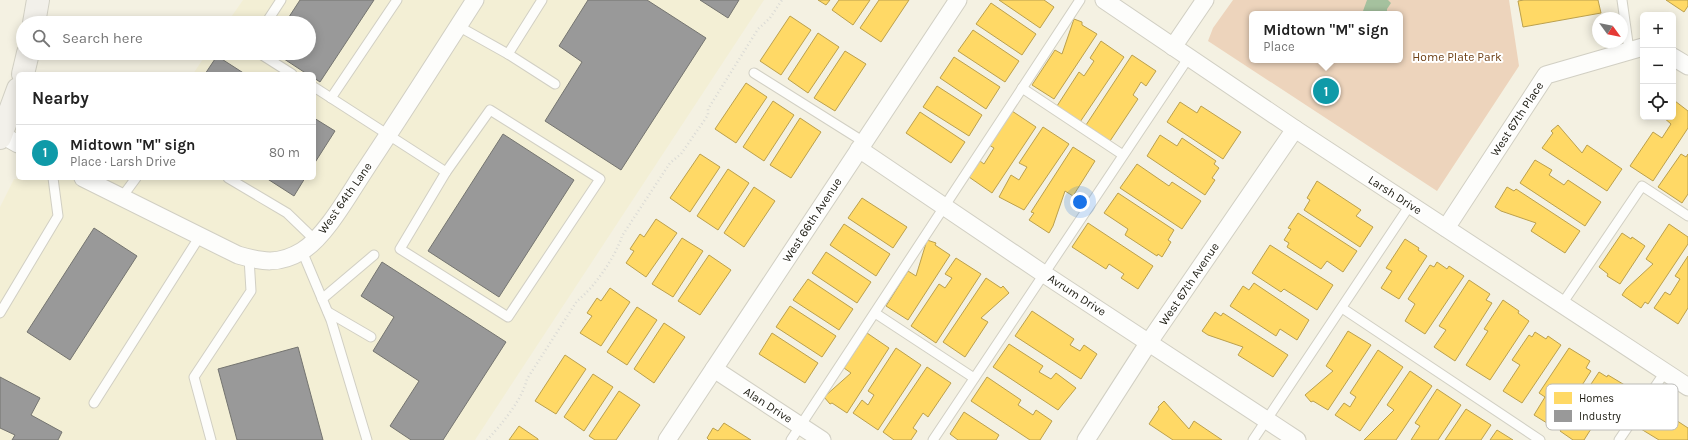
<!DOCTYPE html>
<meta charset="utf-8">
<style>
:root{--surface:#fff;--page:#f6f6f6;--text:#222;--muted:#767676;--line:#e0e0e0;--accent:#111827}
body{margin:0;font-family:Karla,sans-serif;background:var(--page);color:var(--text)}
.controls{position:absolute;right:12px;top:12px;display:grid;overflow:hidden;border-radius:6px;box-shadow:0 2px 10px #0003}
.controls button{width:36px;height:36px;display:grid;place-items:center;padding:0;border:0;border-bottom:1px solid var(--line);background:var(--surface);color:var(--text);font:20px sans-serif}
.compass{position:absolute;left:1592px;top:12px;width:36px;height:36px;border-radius:50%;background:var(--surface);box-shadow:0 2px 10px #0003;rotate:123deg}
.you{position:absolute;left:1080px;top:202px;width:14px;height:14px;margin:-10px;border:3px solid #fff;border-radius:50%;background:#1a73e8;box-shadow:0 0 0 6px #1a73e833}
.badge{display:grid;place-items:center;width:26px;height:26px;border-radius:50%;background:var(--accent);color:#fff;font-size:13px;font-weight:700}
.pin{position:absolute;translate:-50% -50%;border:2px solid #fff;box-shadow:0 1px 4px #0006}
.popup{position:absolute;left:1249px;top:11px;width:154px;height:52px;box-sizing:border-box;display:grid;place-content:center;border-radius:6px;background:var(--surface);filter:drop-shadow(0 1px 3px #0005);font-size:13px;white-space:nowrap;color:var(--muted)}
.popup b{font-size:15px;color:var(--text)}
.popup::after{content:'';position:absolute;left:50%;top:100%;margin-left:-8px;border:8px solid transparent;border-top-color:var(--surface)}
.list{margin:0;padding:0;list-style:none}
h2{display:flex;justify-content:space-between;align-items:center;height:52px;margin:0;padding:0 16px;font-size:17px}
h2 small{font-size:13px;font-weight:400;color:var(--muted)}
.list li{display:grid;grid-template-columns:26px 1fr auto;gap:12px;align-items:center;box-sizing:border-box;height:56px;padding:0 16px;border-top:1px solid var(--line)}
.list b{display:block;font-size:15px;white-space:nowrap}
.list p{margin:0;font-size:13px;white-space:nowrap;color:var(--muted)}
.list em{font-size:13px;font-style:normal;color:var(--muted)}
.icon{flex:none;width:22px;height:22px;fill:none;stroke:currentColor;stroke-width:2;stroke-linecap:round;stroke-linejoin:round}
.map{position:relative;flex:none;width:1688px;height:440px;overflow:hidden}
.search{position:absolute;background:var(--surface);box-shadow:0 2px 10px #0003;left:16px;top:16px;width:300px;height:44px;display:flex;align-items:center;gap:10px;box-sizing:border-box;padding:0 14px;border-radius:22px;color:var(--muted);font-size:15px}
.panel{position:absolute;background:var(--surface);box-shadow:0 2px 10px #0003;left:16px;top:72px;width:300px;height:108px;border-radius:6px}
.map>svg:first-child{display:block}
</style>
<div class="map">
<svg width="1688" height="440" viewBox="0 0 1688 440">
<rect width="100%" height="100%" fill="#f4f1e2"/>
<polygon fill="#f3efd5" points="243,0 764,0 475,440 0,440 0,207 14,179 32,178 314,178 314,74 193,74 207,53 309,53 309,23 227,23"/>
<path fill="#edd4bc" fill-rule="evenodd" d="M1233,0H1509L1519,66L1437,191L1208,41L1213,28ZM1252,14H1400V60H1252Z"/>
<polygon fill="#a5c19e" points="1367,0 1388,0 1391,3 1387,9 1387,13 1392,14 1358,14 1363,11"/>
<g fill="#ffd966" stroke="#bba04d">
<polygon points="818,0 830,0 826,5"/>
<polygon points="839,0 870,0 853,25 832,10"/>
<polygon points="879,0 909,0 881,42 860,28"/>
<polygon points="999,0 1044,0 1054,7 1040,28"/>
<polygon points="1524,0 1598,0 1601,13 1523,27 1518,1"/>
<polygon points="1666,0 1688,0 1688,6 1684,12"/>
<polygon points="991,3 1036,34 1022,55 976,24"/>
<polygon points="790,16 811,30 781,75 760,61"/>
<polygon points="1074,19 1082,22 1082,25 1097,34 1054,99 1032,85 1055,50 1062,54"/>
<polygon points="973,30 1019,61 1005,82 958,51"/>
<polygon points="818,33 839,47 808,93 788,79"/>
<polygon points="1101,41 1124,57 1080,122 1057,106 1079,72 1084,76 1094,61 1090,58"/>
<polygon points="845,51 866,64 835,111 814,98"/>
<polygon points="1132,55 1156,71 1146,86 1141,82 1133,95 1138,99 1110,141 1086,125"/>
<polygon points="954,57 1000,87 986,109 940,78"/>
<polygon points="746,83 767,97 736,143 715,129"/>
<polygon points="937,86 982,115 969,136 923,107"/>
<polygon points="773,101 794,115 764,161 743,147"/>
<polygon points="1675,101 1688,111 1688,128 1653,181 1630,166 1653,132 1662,138 1671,124 1663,117 1673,117 1673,103"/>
<polygon points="1180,102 1197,113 1201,106 1241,132 1223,159 1167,122"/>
<polygon points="1012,111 1036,127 992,193 969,177 980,161 984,164 994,148 989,145"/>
<polygon points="920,112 965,142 951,163 906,133"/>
<polygon points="800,118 821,132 791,178 770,165"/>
<polygon points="1558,125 1582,153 1587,145 1622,169 1607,191 1542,148 1553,133 1551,131"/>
<polygon points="1043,127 1069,144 1024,210 999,197 1011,175 1019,180 1027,167 1019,163"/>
<polygon points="1160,135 1177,146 1182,138 1216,161 1214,164 1219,168 1212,178 1215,180 1205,195 1147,156"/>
<polygon points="1073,147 1095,161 1073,196 1065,191 1053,226 1049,233 1029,220 1034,213 1031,212"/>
<polygon points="700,154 720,167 690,212 670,198"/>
<polygon points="1681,154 1686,157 1688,154 1688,194 1682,203 1658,187"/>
<polygon points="1535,160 1552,170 1549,175 1564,185 1568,180 1601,202 1585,226 1520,183"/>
<polygon points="1137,164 1169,186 1172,182 1201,201 1182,229 1120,188"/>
<polygon points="728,169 749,183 718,230 697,216"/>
<polygon points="1317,181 1361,210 1356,216 1373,227 1360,247 1304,210 1310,200 1307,198"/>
<polygon points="754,187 775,201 744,247 724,233"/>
<polygon points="1507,187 1514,191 1516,189 1580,231 1565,253 1531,231 1536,223 1501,211 1495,207"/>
<polygon points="1118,193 1174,230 1168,240 1171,242 1162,257 1158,254 1157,256 1125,235 1128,229 1104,213"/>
<polygon points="862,198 907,227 893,248 848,218"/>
<polygon points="1298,213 1357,251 1343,272 1327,261 1321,269 1287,247 1289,243 1284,240 1291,229 1288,228"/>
<polygon points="656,219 677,233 646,277 626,263 634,251 630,249 640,234 644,237"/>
<polygon points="1088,223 1153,266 1138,289 1121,278 1124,274 1109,264 1106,269 1072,247"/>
<polygon points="844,224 890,254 876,276 830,245"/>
<polygon points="1669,224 1688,237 1688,244 1648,304 1645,302 1641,308 1622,295 1626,289 1653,264 1646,259"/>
<polygon points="1622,233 1631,239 1632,237 1645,246 1620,284 1607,276 1608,274 1599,267"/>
<polygon points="682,238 703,251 673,297 652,284"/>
<polygon points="1405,239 1419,248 1418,250 1427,256 1399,299 1381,288 1392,271 1386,268"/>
<polygon points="927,240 936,243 935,245 950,255 908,320 886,306 908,271 916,276"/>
<polygon points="1270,245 1333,285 1317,310 1284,289 1281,292 1252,273"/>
<polygon points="826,252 871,282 857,303 812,273"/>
<polygon points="709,255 731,270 700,315 678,301"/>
<polygon points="1688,256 1688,308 1678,324 1654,308 1665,292 1670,295 1680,279 1675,276"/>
<polygon points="956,258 981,274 936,343 911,326 939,284 945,288 952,278 945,274"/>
<polygon points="1437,262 1447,269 1449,266 1464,276 1425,334 1405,321 1415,304 1408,299 1430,265 1434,267"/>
<polygon points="986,278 1001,288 1003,286 1009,293 981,318 988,322 965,357 943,342"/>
<polygon points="808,279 853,309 839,330 793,300"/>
<polygon points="1469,280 1490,294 1486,300 1492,303 1455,361 1434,347 1446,330 1439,326"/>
<polygon points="1254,283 1309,320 1297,340 1280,329 1276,336 1230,306 1243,286 1249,290"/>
<polygon points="610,288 630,302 601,346 580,333 592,316 587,313 597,298 601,301"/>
<polygon points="1503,300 1519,311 1518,313 1529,321 1490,380 1466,365 1488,331 1484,329"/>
<polygon points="790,306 836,336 822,357 776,327"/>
<polygon points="637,307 657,320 627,365 607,352"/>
<polygon points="1032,311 1074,339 1070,345 1080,351 1084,345 1097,354 1081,379 1015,336"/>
<polygon points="1215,312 1221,316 1223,313 1288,355 1273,377 1238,355 1243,347 1208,335 1202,331"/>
<polygon points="664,323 685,337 654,383 634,369"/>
<polygon points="1348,331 1371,345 1328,410 1313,401 1311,402 1305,395 1333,371 1326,366"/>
<polygon points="1535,332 1546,339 1548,336 1561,345 1522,403 1503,391 1520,365 1512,360 1529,335 1532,337"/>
<polygon points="772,333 818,363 805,383 759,354"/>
<polygon points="867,333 889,348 847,413 832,403 830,404 824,397 851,373 844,368"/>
<polygon points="1009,344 1043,366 1039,372 1051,379 1056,373 1076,388 1058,410 993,367"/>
<polygon points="896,348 921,365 878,430 853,413 862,400 868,405 874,395 868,391"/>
<polygon points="1569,348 1590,361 1586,368 1591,371 1555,428 1534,415 1545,397 1539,393"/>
<polygon points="1378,350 1403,367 1360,431 1335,415 1344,403 1350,407 1356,397 1350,393"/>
<polygon points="565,355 586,369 556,414 535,401"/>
<polygon points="927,367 951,383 928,417 923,413 913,428 917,431 911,440 894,440 883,432"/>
<polygon points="1410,371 1432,386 1396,440 1364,440 1394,410 1387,405"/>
<polygon points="1599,372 1607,377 1608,375 1628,387 1602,426 1596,421 1584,440 1573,440 1560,431"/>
<polygon points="593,374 613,387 584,431 564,417"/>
<polygon points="987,377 1021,400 1018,405 1033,415 1036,410 1052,421 1040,440 1030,440 971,401"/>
<polygon points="1437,389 1461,405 1438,440 1411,440 1420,426 1415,423"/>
<polygon points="619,391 640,405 616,440 595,440 589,436"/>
<polygon points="1164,401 1189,429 1194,421 1222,440 1173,440 1149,424 1159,409 1158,407"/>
<polygon points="1656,407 1688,428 1688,440 1659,440 1641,429"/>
<polygon points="1466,409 1491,425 1481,440 1445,440"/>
<polygon points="964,412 999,435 996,440 958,440 950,434"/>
<polygon points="724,423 751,440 709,440 707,438 713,428 718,431"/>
<polygon points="519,426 538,439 538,440 509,440"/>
<polygon points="1497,430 1513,440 1490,440"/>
</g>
<g fill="#999" stroke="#747470">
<polygon points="300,0 374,0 320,82 314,78 314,74 307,74 275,53 309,53 309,23 285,23"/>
<polygon points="588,0 647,0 706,38 621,170 545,121 582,62 559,46"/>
<polygon points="700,0 739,0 728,18"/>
<polygon points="217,56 245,74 205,74"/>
<polygon points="314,118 335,131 314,164"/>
<polygon points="503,134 574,180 499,297 428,251"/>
<polygon points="266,178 305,178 294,196"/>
<polygon points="94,228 137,256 70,360 27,332"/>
<polygon points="382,262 506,342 443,440 411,440 390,426 419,381 373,351 394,317 361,296"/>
<polygon points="298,347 323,440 237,440 218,369"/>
<polygon points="0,377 40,398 31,415 62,432 58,440 12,440 15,435 0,428"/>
</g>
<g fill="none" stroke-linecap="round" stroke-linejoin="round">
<g stroke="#d1cfc3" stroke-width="11">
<g id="lane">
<polyline points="542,0 508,54 555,84"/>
<polyline points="1622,0 1629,50"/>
<polyline points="266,23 281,0"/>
<polyline points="458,26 508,54"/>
<polyline points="259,53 292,74"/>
<polyline points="754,73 864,142"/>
<polyline points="314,87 446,172"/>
<polyline points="1022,88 1123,155"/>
<polyline points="331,98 397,0"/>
<polygon points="490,110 600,179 508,317 400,249 446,172"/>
<polyline points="228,178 287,213 315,240"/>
<polyline points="122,197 136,178"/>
<polyline points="302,251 331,320 367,440"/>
<polyline points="322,299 374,255"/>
<polyline points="1562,304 1642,186 1688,216"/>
<polyline points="1342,308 1540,440"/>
<polyline points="328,312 371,337"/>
<polyline points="0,313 58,216 53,178"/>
<polyline points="875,313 974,378"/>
<polyline points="94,403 200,236"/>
<polyline points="211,440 194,377 251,291 249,258"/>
<polyline points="791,440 1080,0"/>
<polyline points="933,440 1189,57"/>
<polyline points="1253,440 1410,205"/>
<polyline points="1619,440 1665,372"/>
</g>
</g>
<g stroke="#d1cfc3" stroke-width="19">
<g id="street">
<polyline points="1104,0 1295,129 1688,387"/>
<polyline points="1173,47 1205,0"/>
<polyline points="1673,57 1688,66"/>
<polyline points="2,135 18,144"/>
<polyline points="859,149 1044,274 1297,440"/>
<path d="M83,178L238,255C262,262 279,265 302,251C325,237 348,196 363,173C401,116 438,58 475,0"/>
<polyline points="1446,228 1546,75 1643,47"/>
<polyline points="714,369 822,440"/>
<polyline points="667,440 958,0"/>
<polyline points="1086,440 1149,342 1295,129"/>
</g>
</g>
<g stroke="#d1cfc3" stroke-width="24">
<g id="secondary">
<polyline points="34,23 38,0"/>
<polyline points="23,74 28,53"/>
<polyline points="0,138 18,89"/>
</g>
</g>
<path stroke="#dadad5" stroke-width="2.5" stroke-dasharray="1 3" stroke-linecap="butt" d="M487,440C502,424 522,400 527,379L577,301C594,288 616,256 622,236L670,163L681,154L708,115V109L758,29L770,18L782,0"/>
<use href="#lane" stroke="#fdfdfb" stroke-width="9"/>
<use href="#street" stroke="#fdfdfb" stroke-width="17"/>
<use href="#secondary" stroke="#f2f0ea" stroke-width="22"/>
</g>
<g text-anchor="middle" stroke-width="4" stroke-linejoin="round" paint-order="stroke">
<g font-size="12" fill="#6e3f14" stroke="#fff">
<text x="1457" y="61">Home Plate Park</text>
</g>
<g font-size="12" fill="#1d1c12" stroke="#fff">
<text transform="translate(1517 119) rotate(-57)" y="4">West 67th Place</text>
<text transform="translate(1395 195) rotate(33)" y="4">Larsh Drive</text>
<text transform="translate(345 198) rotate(-55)" y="4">West 64th Lane</text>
<text transform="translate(812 220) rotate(-57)" y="4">West 66th Avenue</text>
<text transform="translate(1189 284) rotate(-56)" y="4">West 67th Avenue</text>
<text transform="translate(1077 295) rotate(33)" y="4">Avrum Drive</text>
<text transform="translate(768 405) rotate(33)" y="4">Alan Drive</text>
</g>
</g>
<rect x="1546" y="384" width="132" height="46" rx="6" fill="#fff" stroke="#bbbbb8" stroke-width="1"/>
<rect x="1554" y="392" width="18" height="12" fill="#ffd966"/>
<rect x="1554" y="410" width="18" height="12" fill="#999"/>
<g font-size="11" fill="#1d1c12">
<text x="1579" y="402">Homes</text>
<text x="1579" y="420">Industry</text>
</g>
</svg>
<div class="controls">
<button>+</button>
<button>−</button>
<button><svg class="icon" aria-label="locate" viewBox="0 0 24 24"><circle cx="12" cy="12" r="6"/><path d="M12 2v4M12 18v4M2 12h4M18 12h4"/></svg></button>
</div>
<svg class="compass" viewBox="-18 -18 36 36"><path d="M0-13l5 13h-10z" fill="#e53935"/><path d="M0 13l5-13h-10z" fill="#767676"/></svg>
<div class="you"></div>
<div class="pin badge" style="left:1326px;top:91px;background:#0f9aa8">1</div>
<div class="popup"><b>Midtown &quot;M&quot; sign</b>Place</div>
<div class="search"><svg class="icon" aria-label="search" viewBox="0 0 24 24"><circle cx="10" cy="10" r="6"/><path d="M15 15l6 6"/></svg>Search here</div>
<section class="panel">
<h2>Nearby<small></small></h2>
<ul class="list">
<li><span class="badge" style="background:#0f9aa8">1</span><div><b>Midtown &quot;M&quot; sign</b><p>Place · Larsh Drive</p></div><em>80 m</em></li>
</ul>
</section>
</div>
